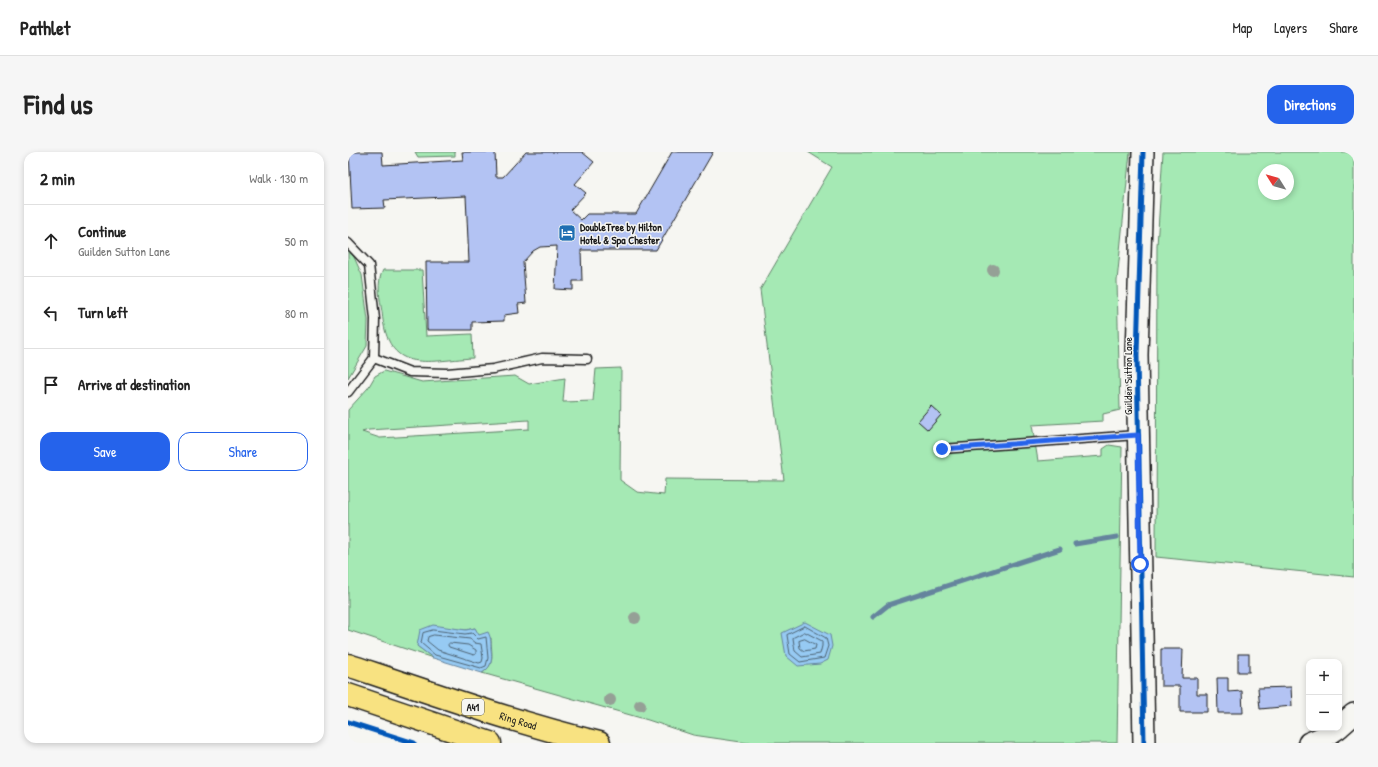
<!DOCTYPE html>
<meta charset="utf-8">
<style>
:root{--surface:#fff;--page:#f6f6f6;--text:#222;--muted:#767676;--line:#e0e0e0;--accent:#2563eb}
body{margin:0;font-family:"Patrick Hand",sans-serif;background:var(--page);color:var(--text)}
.controls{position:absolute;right:12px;bottom:12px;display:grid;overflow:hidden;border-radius:8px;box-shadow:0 2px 6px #0003}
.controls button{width:36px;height:36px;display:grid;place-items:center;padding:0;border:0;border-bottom:1px solid var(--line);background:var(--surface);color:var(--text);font:20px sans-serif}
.compass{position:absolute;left:910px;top:12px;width:36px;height:36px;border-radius:50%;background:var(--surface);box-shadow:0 2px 6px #0003;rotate:307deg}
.stop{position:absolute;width:12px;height:12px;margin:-9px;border:3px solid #2563eb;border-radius:50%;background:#fff}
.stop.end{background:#2563eb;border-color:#fff;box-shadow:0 1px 4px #0008}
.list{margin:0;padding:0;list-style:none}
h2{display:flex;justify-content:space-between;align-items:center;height:52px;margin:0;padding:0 16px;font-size:17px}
h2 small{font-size:13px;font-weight:400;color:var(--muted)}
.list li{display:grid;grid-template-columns:26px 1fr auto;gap:12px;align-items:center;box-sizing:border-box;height:72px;padding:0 16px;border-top:1px solid var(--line)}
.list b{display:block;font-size:15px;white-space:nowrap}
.list p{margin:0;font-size:13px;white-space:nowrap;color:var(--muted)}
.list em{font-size:13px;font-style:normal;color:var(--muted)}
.actions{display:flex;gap:8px;padding:12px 16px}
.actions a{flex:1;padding:9px 0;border:1px solid var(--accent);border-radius:12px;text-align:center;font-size:14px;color:var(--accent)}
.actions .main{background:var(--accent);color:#fff}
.icon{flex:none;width:22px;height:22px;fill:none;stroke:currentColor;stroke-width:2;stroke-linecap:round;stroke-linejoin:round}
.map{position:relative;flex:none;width:1006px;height:591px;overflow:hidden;border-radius:12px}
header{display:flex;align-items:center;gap:24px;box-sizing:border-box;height:56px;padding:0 20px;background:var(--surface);border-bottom:1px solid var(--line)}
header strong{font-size:19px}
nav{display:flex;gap:22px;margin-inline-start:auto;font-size:14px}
.intro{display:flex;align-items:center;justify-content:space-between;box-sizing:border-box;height:96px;padding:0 24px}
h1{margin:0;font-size:28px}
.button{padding:10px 18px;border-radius:12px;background:var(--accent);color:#fff;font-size:14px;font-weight:700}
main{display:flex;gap:24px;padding:0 24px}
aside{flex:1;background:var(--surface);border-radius:12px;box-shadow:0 2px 6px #0003}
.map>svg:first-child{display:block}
</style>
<header>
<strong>Pathlet</strong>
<nav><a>Map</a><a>Layers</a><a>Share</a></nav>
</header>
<div class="intro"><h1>Find us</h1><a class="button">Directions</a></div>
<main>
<aside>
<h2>2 min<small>Walk · 130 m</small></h2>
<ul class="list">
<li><svg class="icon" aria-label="ahead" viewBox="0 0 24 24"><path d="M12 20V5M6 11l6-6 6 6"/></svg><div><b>Continue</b><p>Guilden Sutton Lane</p></div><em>50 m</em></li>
<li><svg class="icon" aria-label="left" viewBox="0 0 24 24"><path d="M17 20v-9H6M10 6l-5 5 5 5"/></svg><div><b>Turn left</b></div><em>80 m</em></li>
<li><svg class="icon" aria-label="arrive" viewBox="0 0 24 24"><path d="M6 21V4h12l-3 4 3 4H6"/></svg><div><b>Arrive at destination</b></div></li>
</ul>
<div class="actions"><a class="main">Save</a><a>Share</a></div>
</aside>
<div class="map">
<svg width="1006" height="591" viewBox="0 0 1006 591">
<rect width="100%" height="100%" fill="#f6f6f2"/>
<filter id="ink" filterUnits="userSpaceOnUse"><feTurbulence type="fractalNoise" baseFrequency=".025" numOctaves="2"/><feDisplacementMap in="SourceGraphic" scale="8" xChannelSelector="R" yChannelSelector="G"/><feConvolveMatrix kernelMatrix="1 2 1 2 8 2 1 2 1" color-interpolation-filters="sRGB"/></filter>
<g filter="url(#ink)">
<g fill="#a5e9b4" stroke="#608268" fill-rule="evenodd">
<polygon points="67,0 107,0 107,4 70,5"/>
<path d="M460,0H782L769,129L772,258L755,262V269L684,273L690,309L755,304V297L761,293L774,295L769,591H400L345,583L300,568L134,521C148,513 143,500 143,486L130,483L127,476L118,478L100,476L69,494L85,506L0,478V258L20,236L27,224L36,219L74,230L167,224L181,232L217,226L215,250L245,249L248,217L273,216L272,328L289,340L316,343L317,327L436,328L412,138L484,15ZM181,268V277L32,286L14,280L21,278Z"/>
<path d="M815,0H1006V425L808,405L809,94ZM916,18H940V42H916Z"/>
<polygon points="0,98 6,105 14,123 20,168 19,194 0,226"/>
<path d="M35,118H74L78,184L124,182L125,206C76,209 40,223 34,160C32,147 28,131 35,118Z"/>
</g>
<g fill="#96caf3" stroke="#65849d">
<polygon points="457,470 482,483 484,494 480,508 472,512 450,514 438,504 434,481"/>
<path d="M85,473L118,478L127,476L131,483L140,480C143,486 143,489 143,496C144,507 145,514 134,521L85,506L69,494L72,478Z"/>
</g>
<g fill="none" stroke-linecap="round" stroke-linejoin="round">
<g stroke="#4d6272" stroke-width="1">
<polygon points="457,474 478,486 480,494 476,506 452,510 442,502 439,483"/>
<polygon points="85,478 117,482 124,481 130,487 138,485 140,506 138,514 133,516 87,503 73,491 75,481"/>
<polygon points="457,480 474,489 474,494 472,502 454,505 447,499 445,486"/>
<polygon points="86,483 122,487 127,491 133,492 135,506 134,510 131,511 90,498 79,489 80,485"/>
<polygon points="457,487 468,493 467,497 456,499 452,496 451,489"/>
<polygon points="102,491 120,493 128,498 128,502 126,503 101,495 100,493"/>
</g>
<g stroke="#65849d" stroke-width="5">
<polyline points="727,392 769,385"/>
<polyline points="525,465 540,453 712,397"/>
</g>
</g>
<g fill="#b3c3f3" stroke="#1c1c1c">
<polygon points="1,0 34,0 35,13 115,8 114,0 147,0 148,25 155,25 178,0 234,0 246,10 227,32 238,41 222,58 233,68 239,62 288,62 324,0 365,0 308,98 233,98 234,129 225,129 225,138 207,137 209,94 192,95 185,99 175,110 178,151 170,152 171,161 156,163 156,169 124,170 124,178 79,178 78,110 121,110 118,44 36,48 37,56 4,57"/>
<polygon points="583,254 593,263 580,278 570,269"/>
<polygon points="813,497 835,497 834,526 849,526 849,542 859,542 859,560 832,560 832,534 813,534"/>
<rect x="890" y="502" width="11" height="18"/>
<polygon points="869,526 880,526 880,540 894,539 895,561 870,561"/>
<polygon points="943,535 944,554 912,557 910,536"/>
</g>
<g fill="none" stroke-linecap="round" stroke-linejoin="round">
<g stroke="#1c1c1c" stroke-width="11">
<g id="service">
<polyline points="0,91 21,113 27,167 26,206 0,240"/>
<polyline points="26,206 62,220 99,221 145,217 194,206 239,207"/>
<polyline points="594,297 789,283"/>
</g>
</g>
<g stroke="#1c1c1c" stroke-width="24">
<g id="tertiary">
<polyline points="795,0 789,203 796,591"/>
<polyline points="991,575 1006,562"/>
<polyline points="961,591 978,584 990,576"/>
</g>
</g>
<g stroke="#1c1c1c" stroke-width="25">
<g id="trunk">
<path id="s1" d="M0,513C83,541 166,570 251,591"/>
<polyline points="0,543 142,591"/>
</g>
</g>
<use href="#service" stroke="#f6f6f2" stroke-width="8"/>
<use href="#tertiary" stroke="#f6f6f2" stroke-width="21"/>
<use href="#trunk" stroke="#f8e281" stroke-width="22"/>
<g stroke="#f6f6f2" stroke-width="8">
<g id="cycleway">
<polyline points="795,0 789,203 796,591"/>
<polyline points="0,570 66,591"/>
</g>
</g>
<use href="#cycleway" stroke="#0057b8" stroke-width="5"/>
</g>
<g fill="#95a096">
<circle cx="645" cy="118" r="6"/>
<circle cx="287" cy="466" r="6"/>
<circle cx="262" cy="548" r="6"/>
<circle cx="292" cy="553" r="6"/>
</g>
</g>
<g fill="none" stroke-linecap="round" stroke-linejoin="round" filter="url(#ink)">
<polyline stroke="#2563eb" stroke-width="5" points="594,297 790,283 792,412"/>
</g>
<defs>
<g id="hotel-square" transform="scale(0.9)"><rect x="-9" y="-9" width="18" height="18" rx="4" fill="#1f6fb2" stroke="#f6f6f2"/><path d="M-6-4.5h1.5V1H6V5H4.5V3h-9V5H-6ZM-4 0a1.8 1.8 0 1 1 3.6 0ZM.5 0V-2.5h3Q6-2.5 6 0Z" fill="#fff"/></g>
</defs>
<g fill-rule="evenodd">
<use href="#hotel-square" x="219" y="81"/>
</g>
<g text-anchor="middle" stroke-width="3" stroke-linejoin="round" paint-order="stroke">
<rect fill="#f6f6f2" stroke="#5d5d5c" stroke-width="1" x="114" y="547" width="22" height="16" rx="3"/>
<g font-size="10" font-weight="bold" fill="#1c1c1c">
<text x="125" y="559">A41</text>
</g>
<g font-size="11" font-weight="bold" fill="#1c1c1c" stroke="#f6f6f2" text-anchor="start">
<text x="232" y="79">DoubleTree by Hilton<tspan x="232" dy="13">Hotel &amp; Spa Chester</tspan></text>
</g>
<g font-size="11" fill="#1c1c1c" stroke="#f6f6f2">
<text transform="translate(780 224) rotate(-90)" y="4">Guilden Sutton Lane</text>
<text dy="4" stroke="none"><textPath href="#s1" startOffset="179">Ring Road</textPath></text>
</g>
</g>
</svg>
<div class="controls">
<button>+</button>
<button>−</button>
</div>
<svg class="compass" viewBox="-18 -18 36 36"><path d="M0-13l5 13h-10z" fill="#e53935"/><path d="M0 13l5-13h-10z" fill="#767676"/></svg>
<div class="stop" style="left:792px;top:412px"></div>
<div class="stop end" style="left:594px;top:297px"></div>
</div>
</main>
